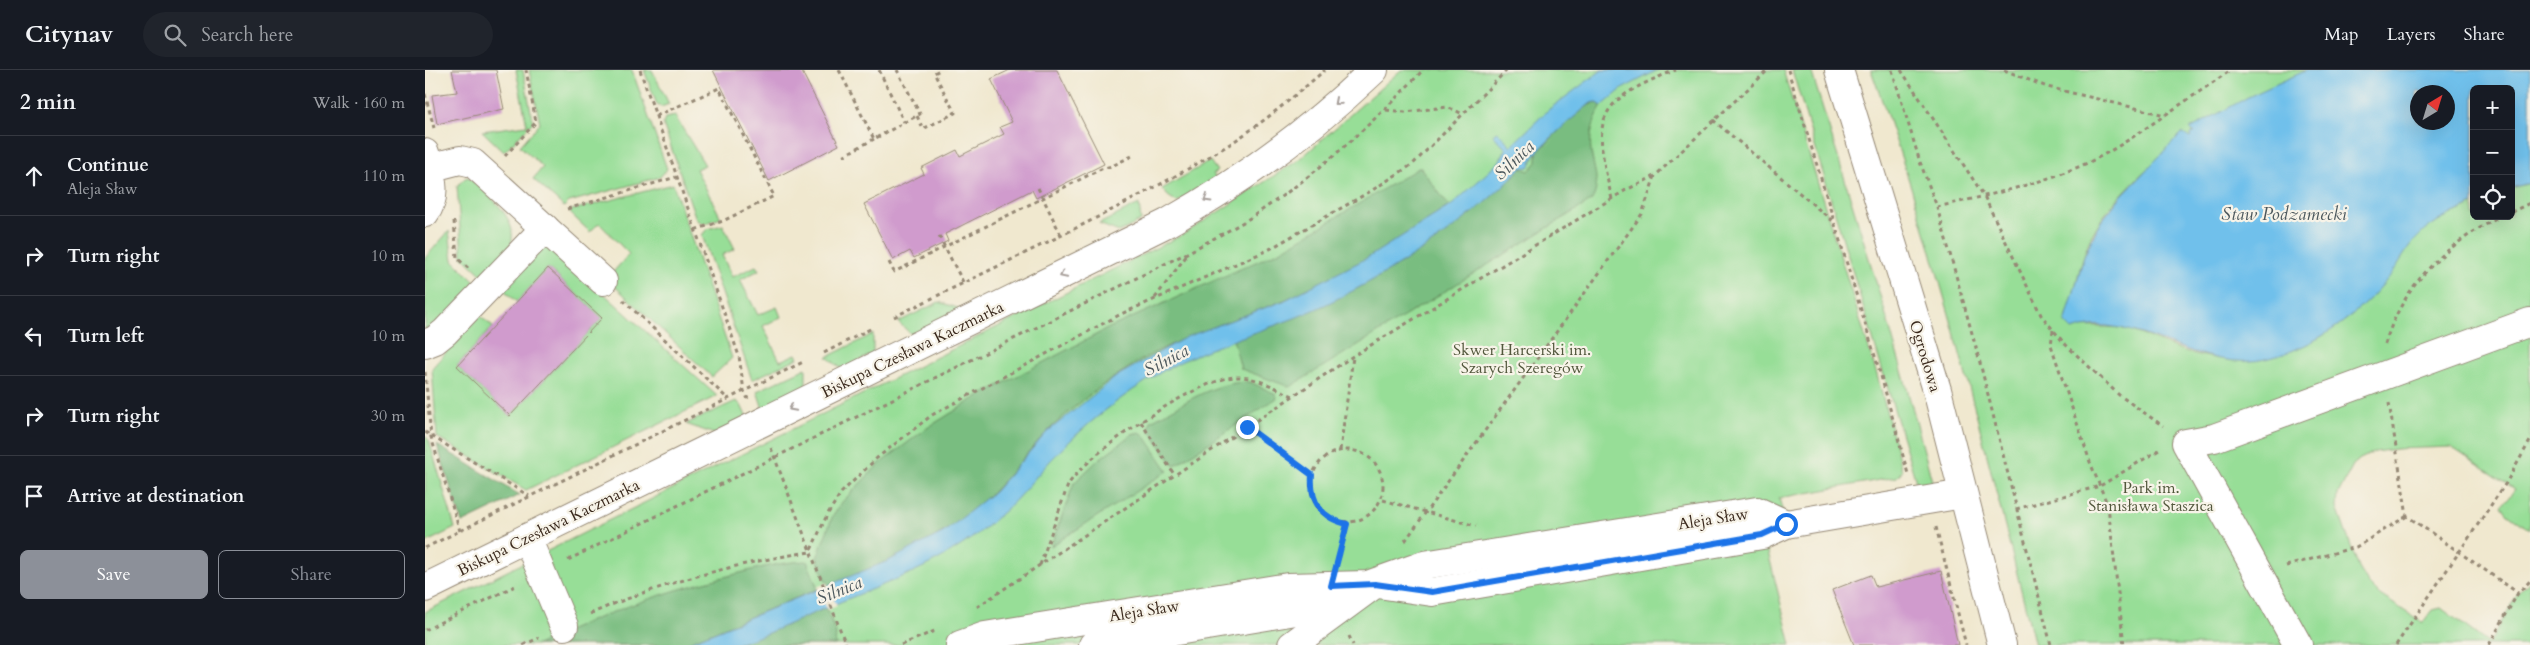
<!DOCTYPE html>
<meta charset="utf-8">
<style>
:root{--surface:#171b24;--page:#20242c;--text:#f1f3f6;--muted:#9ea1a6;--line:#363941;--accent:#8c9099}
body{margin:0;font-family:Cardo,serif;background:var(--page);color:var(--text)}
.controls{position:absolute;right:15px;top:15px;display:grid;overflow:hidden;border-radius:8px;box-shadow:0 5px 20px #0002}
.controls button{width:45px;height:45px;display:grid;place-items:center;padding:0;border:0;border-bottom:1px solid var(--line);background:var(--surface);color:var(--text);font:25px sans-serif}
.compass{position:absolute;left:1985px;top:15px;width:45px;height:45px;border-radius:50%;background:var(--surface);box-shadow:0 5px 20px #0002;rotate:38deg}
.stop{position:absolute;width:15px;height:15px;margin:-11px;border:4px solid #1a73e8;border-radius:50%;background:#fff}
.stop.end{background:#1a73e8;border-color:#fff;box-shadow:0 1px 5px #0008}
.list{margin:0;padding:0;list-style:none}
h2{display:flex;justify-content:space-between;align-items:center;height:65px;margin:0;padding:0 20px;font-size:21px}
h2 small{font-size:16px;font-weight:400;color:var(--muted)}
.list li{display:grid;grid-template-columns:32px 1fr auto;gap:15px;align-items:center;box-sizing:border-box;height:80px;padding:0 20px;border-top:1px solid var(--line)}
.list b{display:block;font-size:19px;white-space:nowrap}
.list p{margin:0;font-size:16px;white-space:nowrap;color:var(--muted)}
.list em{font-size:16px;font-style:normal;color:var(--muted)}
.actions{display:flex;gap:10px;padding:15px 20px}
.actions a{flex:1;padding:11px 0;border:1px solid var(--accent);border-radius:8px;text-align:center;font-size:18px;color:var(--accent)}
.actions .main{background:var(--accent);color:#fff}
.icon{flex:none;width:28px;height:28px;fill:none;stroke:currentColor;stroke-width:2;stroke-linecap:round;stroke-linejoin:round}
.map{position:relative;flex:none;width:2105px;height:575px;overflow:hidden}
header{display:flex;align-items:center;gap:30px;box-sizing:border-box;height:70px;padding:0 25px;background:var(--surface);border-bottom:1px solid var(--line)}
header strong{font-size:24px}
nav{display:flex;gap:28px;margin-inline-start:auto;font-size:18px}
.search{width:350px;height:45px;background:var(--page);display:flex;align-items:center;gap:12px;box-sizing:border-box;padding:0 18px;border-radius:28px;color:var(--muted);font-size:19px}
main{display:flex}
aside{flex:1;background:var(--surface)}
.map>svg:first-child{display:block}
</style>
<header>
<strong>Citynav</strong>
<div class="search"><svg class="icon" aria-label="search" viewBox="0 0 24 24"><circle cx="10" cy="10" r="6"/><path d="M15 15l6 6"/></svg>Search here</div>
<nav><a>Map</a><a>Layers</a><a>Share</a></nav>
</header>
<main>
<aside>
<h2>2 min<small>Walk · 160 m</small></h2>
<ul class="list">
<li><svg class="icon" aria-label="ahead" viewBox="0 0 24 24"><path d="M12 20V5M6 11l6-6 6 6"/></svg><div><b>Continue</b><p>Aleja Sław</p></div><em>110 m</em></li>
<li><svg class="icon" aria-label="right" viewBox="0 0 24 24"><path d="M7 20v-9h11M14 6l5 5-5 5"/></svg><div><b>Turn right</b></div><em>10 m</em></li>
<li><svg class="icon" aria-label="left" viewBox="0 0 24 24"><path d="M17 20v-9H6M10 6l-5 5 5 5"/></svg><div><b>Turn left</b></div><em>10 m</em></li>
<li><svg class="icon" aria-label="right" viewBox="0 0 24 24"><path d="M7 20v-9h11M14 6l5 5-5 5"/></svg><div><b>Turn right</b></div><em>30 m</em></li>
<li><svg class="icon" aria-label="arrive" viewBox="0 0 24 24"><path d="M6 21V4h12l-3 4 3 4H6"/></svg><div><b>Arrive at destination</b></div></li>
</ul>
<div class="actions"><a class="main">Save</a><a>Share</a></div>
</aside>
<div class="map">
<svg width="2105" height="575" viewBox="0 0 2105 575">
<rect width="100%" height="100%" fill="#f7f3e8"/>
<filter id="ink" filterUnits="userSpaceOnUse"><feTurbulence type="fractalNoise" baseFrequency=".02" numOctaves="2"/><feDisplacementMap in="SourceGraphic" scale="10" xChannelSelector="R" yChannelSelector="G"/><feConvolveMatrix kernelMatrix="1 2 1 2 8 2 1 2 1" color-interpolation-filters="sRGB"/></filter>
<filter id="wash" filterUnits="userSpaceOnUse"><feTurbulence type="fractalNoise" baseFrequency=".0096" numOctaves="4" result="noise"/><feDisplacementMap in="SourceGraphic" scale="20" xChannelSelector="R" yChannelSelector="G"/><feGaussianBlur stdDeviation="1.12" result="paint"/><feColorMatrix in="noise" values="0 0 0 0 0 0 0 0 0 0 0 0 0 0 0 0 0 1.4 0 .05"/><feComposite in="paint" operator="in"/></filter>
<g filter="url(#wash)">
<rect width="100%" height="100%" fill="#f0e8cf"/>
<g fill="#97de97" stroke="#69845a">
<polygon points="91,0 98,0 108,52 79,82 57,61 102,55"/>
<polygon points="104,0 207,0 242,99 235,107 144,132 139,137 108,109 118,97 95,76 115,53"/>
<polygon points="219,0 227,0 244,34 236,37 232,35"/>
<polygon points="976,0 1358,0 1452,305 1477,401 1472,407 1354,428 1365,469 1341,474 1366,575 0,575 0,542 759,164 875,89"/>
<path d="M1367,0H1386C1429,139 1473,278 1509,419L1494,422Z"/>
<path d="M1446,0H1882L1764,68L1757,65C1728,95 1686,128 1667,165C1654,192 1650,224 1640,253C1660,260 1682,254 1704,260C1729,268 1753,281 1779,286C1848,300 1902,272 1949,224C1966,207 1976,183 1993,166C2008,151 2030,142 2049,134V146H2086V118L2105,113V460L2082,443L2077,436L2090,419L2026,377L1971,379L1950,382L1935,389L1928,395L1913,424L1912,438L1934,498L1943,513L1955,525L1998,553L2008,540L2016,538L2064,574L2093,523L2105,511V575H1610C1561,382 1515,188 1446,0Z"/>
<polygon points="250,46 280,95 271,99 296,148 278,154 271,149 238,54 240,48"/>
<polygon points="785,91 792,101 788,104 794,112 752,132 743,126 737,119"/>
<path d="M43,107C62,124 100,151 83,181C78,191 67,199 59,207L37,186L32,116L40,108Z"/>
<polygon points="248,114 307,288 287,307 182,209 204,184 174,153 165,162 145,143 147,140"/>
<polygon points="714,134 716,151 694,162 674,154"/>
<polygon points="298,155 310,179 297,185 307,207 331,196 334,200 315,210 333,245 352,237 356,247 338,256 355,291 371,284 373,288 327,310 277,165 282,159"/>
<polygon points="24,161 28,190 52,214 10,257 0,259 0,188"/>
<polygon points="122,172 292,326 101,420 12,367 7,298 54,245 68,257 32,296 85,346 177,248 123,198 92,232 79,220"/>
<polygon points="514,232 542,241 487,265 473,252"/>
<polygon points="448,264 448,283 418,300 402,287"/>
<polygon points="381,298 381,318 339,342 332,321"/>
<polygon points="311,331 316,335 323,350 292,365 261,354"/>
<polygon points="0,366 4,370 30,458 0,473"/>
</g>
<g fill="#79bd80" stroke="#5a744f">
<path d="M1171,32L1177,36C1169,49 1164,66 1166,81C1168,97 1177,116 1166,131L865,317L816,299L808,269C887,244 961,209 1027,157C1051,138 1075,121 1096,98L1104,101L1112,92V83C1127,68 1151,39 1171,32Z"/>
<path d="M995,97L1024,136C972,173 916,207 857,231C806,252 752,267 705,297C676,315 646,338 622,362C596,388 576,418 547,441C504,476 454,495 403,516L392,488L408,445L418,431L453,395L502,358L552,327L684,258L855,181Z"/>
<path d="M825,312L851,324L852,328L749,396L724,359L726,351C757,335 789,311 825,312Z"/>
<polygon points="715,362 719,365 743,401 626,476 649,413 673,390 707,364"/>
<polygon points="12,375 95,425 37,453"/>
<path d="M382,491L393,519L257,575H112C175,545 231,524 299,507C327,500 354,492 382,491Z"/>
<polygon points="401,538 411,563 410,575 310,575"/>
</g>
<g fill="#70c0eb" stroke="#567584" fill-rule="evenodd">
<path d="M1177,0H1233L1197,19L1177,36L1171,32L1166,33C1147,49 1127,65 1111,84C1108,88 1107,93 1104,97L1096,98C1042,156 961,207 889,240C839,262 786,274 738,301C697,325 659,355 626,390C609,408 595,428 576,444C522,494 473,508 408,535C376,548 344,565 311,574C296,575 274,575 257,575L465,490L519,462L569,422L622,362L692,306L761,267L858,231L942,188L1028,134L1074,92L1081,79L1068,65L1072,61L1086,76L1123,40Z"/>
<path d="M1882,0H2105V113L2086,118V19H2049V134C2030,142 2008,151 1994,166C1982,177 1975,193 1965,206C1935,244 1892,276 1845,288C1775,307 1708,238 1647,260L1640,253L1659,186L1674,154L1697,125L1757,63L1765,68L1767,63H1770L1765,59L1823,27ZM1992,22H2022V52H1992Z"/>
</g>
<polygon fill="#f0e8cf" points="402,513 412,536 402,540 392,517"/>
<g id="blocks">
<g fill="#d09bcd">
<polygon points="27,0 71,0 79,39 12,54 7,25 32,22"/>
<polygon points="288,0 376,0 414,75 344,111"/>
<polygon points="585,0 632,0 679,94 611,128 607,120 520,164 523,171 489,188 485,181 468,190 439,134 499,104 496,98 532,80 535,86 579,64 575,57 587,52 566,9"/>
<polygon points="123,198 177,248 85,346 32,296"/>
<polygon points="1516,501 1533,575 1429,575 1407,520 1446,505 1451,517"/>
</g>
</g>
</g>
<g filter="url(#ink)">
<use href="#blocks" fill-opacity="0" stroke="#968976" stroke-width="1"/>
<g fill="none" stroke-linecap="round" stroke-linejoin="round">
<g stroke="#968976" stroke-width="30">
<g id="minor">
<polyline points="1414,0 1512,320 1577,575"/>
<path d="M0,83C5,103 14,125 0,143"/>
<polyline points="4,98 35,90 48,93 178,211"/>
<polyline points="0,274 10,270 20,262 120,158"/>
<polyline points="102,468 139,556"/>
<polyline points="953,514 1007,522 1337,465 1361,454 1538,424"/>
<path d="M0,518L742,153C817,111 886,60 949,0"/>
<polyline points="535,575 560,566 863,517 943,515 999,495 1332,441 1361,454"/>
<polyline points="668,575 871,541 906,516"/>
<polyline points="867,575 950,514"/>
<polyline points="1873,575 1761,373 1789,368 2105,252"/>
</g>
</g>
<g stroke="#968976" stroke-width="3" stroke-dasharray="4 4" stroke-linecap="butt">
<polyline points="215,0 314,286 319,321 323,329"/>
<polyline points="414,0 449,69 495,44 472,0"/>
<polyline points="454,0 479,52"/>
<polyline points="1363,0 1456,306 1483,404"/>
<polyline points="1467,0 1495,92 1512,137 1553,285 1626,575"/>
<polyline points="1476,0 1559,126 1616,245 1639,273 1694,325 1738,356"/>
<polyline points="1579,0 1622,17 1740,45 1806,0"/>
<polyline points="0,24 9,58"/>
<polyline points="961,40 980,42 1022,37 1038,44"/>
<polyline points="231,46 294,18 349,126 298,151 269,160"/>
<polyline points="492,46 498,59 530,43 509,3 515,0"/>
<polyline points="1288,50 1410,153"/>
<polyline points="80,86 111,52 101,0"/>
<polyline points="418,86 449,69"/>
<polyline points="613,118 636,165"/>
<path d="M1187,129C1167,47 1169,32 1251,0"/>
<path d="M1512,137C1556,127 1607,116 1648,99C1682,86 1711,65 1740,45"/>
<polyline points="142,139 251,107"/>
<polyline points="2086,142 2105,133"/>
<polyline points="29,151 32,188 43,198"/>
<polyline points="514,166 538,212"/>
<polyline points="464,192 469,202 676,99 687,96 709,85"/>
<polyline points="730,228 762,185"/>
<polyline points="198,230 303,329"/>
<path d="M469,247C577,193 688,144 792,82C831,59 866,29 900,0"/>
<polyline points="1628,260 1626,275 1665,392 1683,436 1699,575"/>
<path d="M1960,274C1978,214 2022,173 2077,146"/>
<polyline points="399,283 447,258"/>
<polyline points="0,302 6,367 35,461"/>
<polyline points="1964,333 1982,446 2093,523"/>
<polyline points="716,352 750,406"/>
<polyline points="822,357 887,405"/>
<polyline points="0,362 104,426"/>
<polyline points="346,378 421,575"/>
<circle cx="922" cy="416" r="36"/>
<polyline points="915,380 928,287"/>
<polyline points="958,430 1051,456"/>
<polyline points="1591,439 1675,416 1734,380"/>
<polyline points="1511,457 1541,575"/>
<polyline points="980,471 1217,144 1230,106"/>
<polyline points="0,478 378,292"/>
<polyline points="914,487 922,454"/>
<path d="M143,490L764,182C789,168 816,155 840,138C899,98 950,51 998,0"/>
<path d="M615,495L643,415C663,382 772,309 810,307C831,306 850,318 868,326"/>
<polyline points="1861,496 1931,477 1982,446"/>
<polyline points="552,537 928,286 1201,120 1230,106 1343,0"/>
<path d="M165,544C230,515 315,492 385,482L402,445L416,423L452,388L507,345L696,244L843,180L946,121L988,94L1082,0"/>
<polyline points="0,560 92,515"/>
<polyline points="924,566 928,575"/>
<polyline points="98,575 114,568"/>
<polyline points="476,575 512,560"/>
<polyline points="1971,575 2081,413 2105,371"/>
<polyline points="2064,575 2093,523 2105,511"/>
</g>
<use href="#minor" stroke="#fff" stroke-width="28"/>
</g>
<defs><path id="oneway-chevron" d="M-2-3.5L2.5 0L-2 3.5" fill="none" stroke-width="1.6" stroke-linecap="round" stroke-linejoin="round" transform="scale(1.25)"/></defs>
<g stroke="#a79f9a">
<use href="#oneway-chevron" transform="translate(912 32) rotate(139)"/>
<use href="#oneway-chevron" transform="translate(782 129) rotate(149)"/>
<use href="#oneway-chevron" transform="translate(638 205) rotate(154)"/>
<use href="#oneway-chevron" transform="translate(367 338) rotate(153)"/>
</g>
</g>
<g fill="none" stroke-linecap="round" stroke-linejoin="round" filter="url(#ink)">
<path stroke="#1a73e8" stroke-width="6" d="M822,357L887,405C885,432 896,448 922,454L906,516L950,514L1007,522L1337,465L1361,454"/>
</g>
<g text-anchor="middle" stroke-width="4.5" stroke-linejoin="round" paint-order="stroke">
<g font-size="16" fill="#3b2a1e" stroke="#f7f3e8">
<text transform="translate(487 279) rotate(-26)" y="6">Biskupa Czesława Kaczmarka</text>
<text transform="translate(1501 286) rotate(73)" y="6">Ogrodowa</text>
<text transform="translate(1288 448) rotate(-9)" y="6">Aleja Sław</text>
<text transform="translate(123 457) rotate(-26)" y="6">Biskupa Czesława Kaczmarka</text>
<text transform="translate(719 540) rotate(-9)" y="6">Aleja Sław</text>
</g>
<g font-size="16" fill="#52573c" stroke="#f7f3e8">
<text x="1097" y="285">Skwer Harcerski im.<tspan x="1097" dy="18">Szarych Szeregów</tspan></text>
<text x="1726" y="423">Park im.<tspan x="1726" dy="18">Stanisława Staszica</tspan></text>
</g>
<g font-size="18" font-style="italic" fill="#4b575c" stroke="#f7f3e8">
<text transform="translate(1089 90) rotate(-44)" y="6">Silnica</text>
<text x="1859" y="150">Staw Podzamecki</text>
<text transform="translate(741 290) rotate(-28)" y="6">Silnica</text>
<text transform="translate(414 520) rotate(-22)" y="6">Silnica</text>
</g>
</g>
</svg>
<div class="controls">
<button>+</button>
<button>−</button>
<button><svg class="icon" aria-label="locate" viewBox="0 0 24 24"><circle cx="12" cy="12" r="6"/><path d="M12 2v4M12 18v4M2 12h4M18 12h4"/></svg></button>
</div>
<svg class="compass" viewBox="-18 -18 36 36"><path d="M0-13l5 13h-10z" fill="#e53935"/><path d="M0 13l5-13h-10z" fill="#9ea1a6"/></svg>
<div class="stop" style="left:1361px;top:454px"></div>
<div class="stop end" style="left:822px;top:357px"></div>
</div>
</main>
